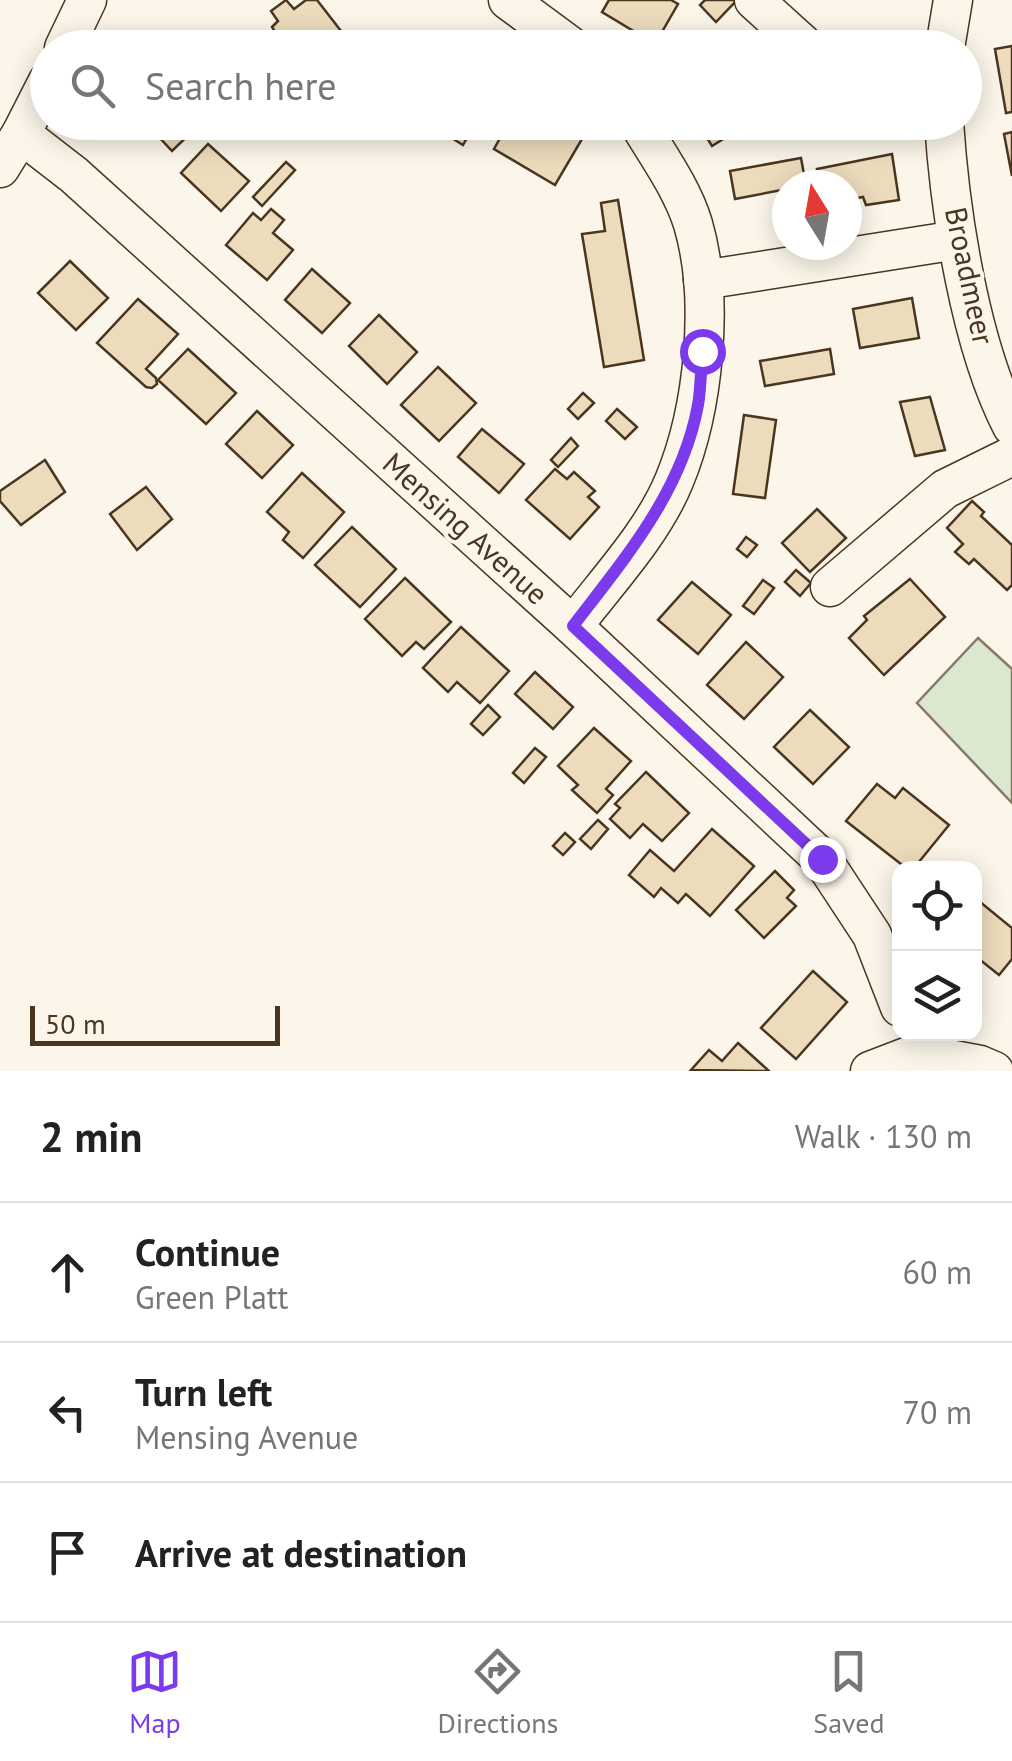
<!DOCTYPE html>
<meta charset="utf-8">
<style>
:root{--surface:#fff;--page:#f2f2f2;--text:#222;--muted:#767676;--line:#e0e0e0;--accent:#7c3aed}
body{margin:0;font-family:"PT Sans",sans-serif;background:var(--page);color:var(--text)}
.controls{position:absolute;right:30px;bottom:30px;display:grid;overflow:hidden;border-radius:20px;box-shadow:0 5px 25px #0003}
.controls button{width:90px;height:90px;display:grid;place-items:center;padding:0;border:0;border-bottom:2px solid var(--line);background:var(--surface);color:var(--text);font:50px sans-serif}
.compass{position:absolute;left:772px;top:170px;width:90px;height:90px;border-radius:50%;background:var(--surface);box-shadow:0 5px 25px #0003;rotate:349deg}
.scale{position:absolute;left:30px;bottom:25px;width:250px;box-sizing:border-box;padding-left:10px;border:5px solid #4a3520;border-top:0;font-size:28px;line-height:35px;white-space:nowrap;color:#4a3520;-webkit-text-stroke:8px #fbf6e9;paint-order:stroke}
.stop{position:absolute;width:30px;height:30px;margin:-22px;border:8px solid #7c3aed;border-radius:50%;background:#fff}
.stop.end{background:#7c3aed;border-color:#fff;box-shadow:0 2px 10px #0008}
.list{margin:0;padding:0;list-style:none}
h2{display:flex;justify-content:space-between;align-items:center;height:130px;margin:0;padding:0 40px;font-size:42px}
h2 small{font-size:32px;font-weight:400;color:var(--muted)}
.list li{display:grid;grid-template-columns:65px 1fr auto;gap:30px;align-items:center;box-sizing:border-box;height:140px;padding:0 40px;border-top:2px solid var(--line)}
.list b{display:block;font-size:38px;white-space:nowrap}
.list p{margin:0;font-size:32px;white-space:nowrap;color:var(--muted)}
.list em{font-size:32px;font-style:normal;color:var(--muted)}
.icon{flex:none;width:55px;height:55px;fill:none;stroke:currentColor;stroke-width:2;stroke-linecap:round;stroke-linejoin:round}
.map{position:relative;flex:none;width:1012px;height:1071px;overflow:hidden}
.search{position:absolute;background:var(--surface);box-shadow:0 5px 25px #0003;left:30px;right:30px;top:30px;height:110px;display:flex;align-items:center;gap:25px;box-sizing:border-box;padding:0 35px;border-radius:55px;color:var(--muted);font-size:38px}
.sheet{height:550px;background:var(--surface)}
nav{display:flex;justify-content:space-around;align-items:center;box-sizing:border-box;height:140px;border-top:2px solid var(--line);background:var(--surface);font-size:28px;color:var(--muted)}
nav a{display:grid;justify-items:center;gap:5px}
nav .on{color:var(--accent)}
.map>svg:first-child{display:block}
</style>
<div class="map">
<svg width="1012" height="1071" viewBox="0 0 1012 1071">
<rect width="100%" height="100%" fill="#fbf6e9"/>
<polygon fill="#dce7d0" stroke="#887966" stroke-width="2.5" points="978,638 1012,669 1012,803 917,703"/>
<g fill="#ecdcbc" stroke="#4a3520" stroke-width="2.5">
<polygon points="286,0 294,9 306,0 317,0 348,40 338,48 285,48 272,27 278,21 271,11"/>
<polygon points="609,0 671,0 678,4 655,44 602,12"/>
<polygon points="705,0 737,0 716,22 700,5"/>
<polygon points="1012,46 1012,112 1006,113 995,49"/>
<polygon points="145,122 202,122 172,151"/>
<polygon points="426,122 476,122 463,145"/>
<polygon points="509,122 553,122 582,139 555,185 494,149"/>
<polygon points="697,122 735,122 739,129 712,146"/>
<polygon points="1012,132 1012,176 1004,134"/>
<polygon points="208,144 249,181 221,211 181,173"/>
<polygon points="892,154 899,200 866,205 863,197 847,200 847,185 820,185 817,169"/>
<polygon points="801,158 806,185 787,185 787,189 735,199 730,171"/>
<polygon points="286,162 295,170 262,206 253,197"/>
<polygon points="618,200 644,360 604,367 582,234 605,231 601,203"/>
<polygon points="271,209 284,220 273,233 293,250 267,280 226,245 253,213 261,220"/>
<polygon points="70,261 108,298 76,330 38,293"/>
<polygon points="312,269 350,303 322,333 285,300"/>
<polygon points="912,298 919,338 860,348 853,309"/>
<polygon points="138,299 178,334 146,369 156,378 157,384 152,388 146,387 97,343"/>
<polygon points="379,315 417,352 387,384 349,346"/>
<polygon points="188,349 236,393 206,424 158,380"/>
<polygon points="830,349 834,374 765,386 760,361"/>
<polygon points="438,367 476,403 439,441 401,405"/>
<polygon points="583,393 594,403 578,419 568,409"/>
<polygon points="930,397 945,450 915,456 900,402"/>
<polygon points="617,409 637,427 625,439 606,421"/>
<polygon points="257,411 293,445 262,478 226,444"/>
<polygon points="744,415 776,420 765,498 733,494"/>
<polygon points="482,429 524,464 499,493 458,457"/>
<polygon points="571,438 578,446 558,467 551,460"/>
<polygon points="45,460 65,492 21,525 0,501 0,491"/>
<polygon points="555,469 567,479 574,472 595,491 588,497 599,507 570,539 526,500"/>
<polygon points="302,473 344,512 303,558 283,540 289,532 267,512"/>
<polygon points="146,487 172,519 137,550 110,514"/>
<polygon points="972,501 984,512 981,516 1012,545 1012,585 1007,590 974,559 969,564 955,552 963,544 947,528"/>
<polygon points="817,509 846,538 810,572 782,543"/>
<polygon points="352,527 396,569 360,607 315,565"/>
<polygon points="746,537 757,545 747,557 737,549"/>
<polygon points="796,570 811,583 800,596 785,582"/>
<polygon points="405,578 451,622 424,649 416,642 402,656 365,619"/>
<polygon points="910,579 945,617 884,675 849,638 867,620 864,616"/>
<polygon points="763,580 774,588 754,614 743,606"/>
<polygon points="692,582 731,615 698,654 658,620"/>
<polygon points="461,627 509,671 480,703 457,682 448,692 423,668"/>
<polygon points="746,642 783,677 744,719 707,685"/>
<polygon points="535,672 573,707 553,729 515,694"/>
<polygon points="488,705 500,717 483,735 471,724"/>
<polygon points="810,710 849,747 813,784 774,747"/>
<polygon points="594,728 631,761 606,789 613,795 597,813 572,790 578,785 558,766"/>
<polygon points="535,748 546,757 524,783 513,773"/>
<polygon points="646,772 689,813 662,841 643,824 630,838 610,819 620,808 615,804"/>
<polygon points="877,784 895,798 903,788 949,825 914,868 906,868 846,821"/>
<polygon points="598,820 608,829 591,849 580,839"/>
<polygon points="712,829 754,866 710,916 686,894 678,903 661,888 654,897 629,875 650,850 674,871"/>
<polygon points="565,833 575,842 563,855 553,846"/>
<polygon points="775,871 794,890 787,898 796,906 764,938 736,910"/>
<polygon points="974,897 1012,928 1012,959 999,975 974,955"/>
<polygon points="813,971 847,1002 796,1059 761,1028"/>
<polygon points="738,1043 769,1071 691,1070 709,1050 722,1061"/>
</g>
<g fill="none" stroke-linecap="round" stroke-linejoin="round">
<g stroke="#4a3520" stroke-width="41">
<g id="minor">
<polyline points="508,0 573,48"/>
<polyline points="754,0 807,48"/>
<polyline points="64,48 87,0"/>
<polyline points="945,48 953,0"/>
<path d="M944,122C950,213 970,345 1012,426"/>
<polyline points="21,134 74,175 573,626 822,859 872,935 900,1007"/>
<polyline points="0,168 21,134 48,81"/>
<polyline points="703,280 957,240"/>
<polyline points="830,587 945,489 1012,456"/>
<path d="M573,626C608,580 652,534 674,481C704,409 715,299 693,224C682,188 657,154 638,122"/>
<polyline points="870,1071 917,1053 980,1065 994,1071"/>
</g>
</g>
<use href="#minor" stroke="#fbf6e9" stroke-width="38"/>
</g>
<g fill="none" stroke-linecap="round" stroke-linejoin="round">
<path stroke="#7c3aed" stroke-width="12" d="M702,351C701,369 701,388 698,405C682,492 625,558 573,626L822,859"/>
</g>
<g text-anchor="middle" stroke-width="8" stroke-linejoin="round" paint-order="stroke">
<g font-size="30" fill="#4a3520" stroke="#fbf6e9">
<text transform="translate(969 276) rotate(78)" y="10">Broadmeer</text>
<text transform="translate(465 529) rotate(42)" y="10">Mensing Avenue</text>
</g>
</g>
</svg>
<div class="controls">
<button><svg class="icon" aria-label="locate" viewBox="0 0 24 24"><circle cx="12" cy="12" r="6"/><path d="M12 2v4M12 18v4M2 12h4M18 12h4"/></svg></button>
<button><svg class="icon" aria-label="layers" viewBox="0 0 24 24"><path d="M12 4l9 5-9 5-9-5zM3 14l9 5 9-5"/></svg></button>
</div>
<svg class="compass" viewBox="-18 -18 36 36"><path d="M0-13l5 13h-10z" fill="#e53935"/><path d="M0 13l5-13h-10z" fill="#767676"/></svg>
<div class="scale">50 m</div>
<div class="stop" style="left:702px;top:351px"></div>
<div class="stop end" style="left:822px;top:859px"></div>
<div class="search"><svg class="icon" aria-label="search" viewBox="0 0 24 24"><circle cx="10" cy="10" r="6"/><path d="M15 15l6 6"/></svg>Search here</div>
</div>
<section class="sheet">
<h2>2 min<small>Walk · 130 m</small></h2>
<ul class="list">
<li><svg class="icon" aria-label="ahead" viewBox="0 0 24 24"><path d="M12 20V5M6 11l6-6 6 6"/></svg><div><b>Continue</b><p>Green Platt</p></div><em>60 m</em></li>
<li><svg class="icon" aria-label="left" viewBox="0 0 24 24"><path d="M17 20v-9H6M10 6l-5 5 5 5"/></svg><div><b>Turn left</b><p>Mensing Avenue</p></div><em>70 m</em></li>
<li><svg class="icon" aria-label="arrive" viewBox="0 0 24 24"><path d="M6 21V4h12l-3 4 3 4H6"/></svg><div><b>Arrive at destination</b></div></li>
</ul>
</section>
<nav>
<a class="on"><svg class="icon" aria-label="map" viewBox="0 0 24 24"><path d="M3 6l6-2 6 2 6-2v14l-6 2-6-2-6 2zM9 4v14M15 6v14"/></svg>Map</a>
<a><svg class="icon" aria-label="directions" viewBox="0 0 24 24"><path d="M12 3l9 9-9 9-9-9zM9 14v-3h6M13 9l2 2-2 2"/></svg>Directions</a>
<a><svg class="icon" aria-label="saved" viewBox="0 0 24 24"><path d="M7 4h10v16l-5-4-5 4z"/></svg>Saved</a>
</nav>
